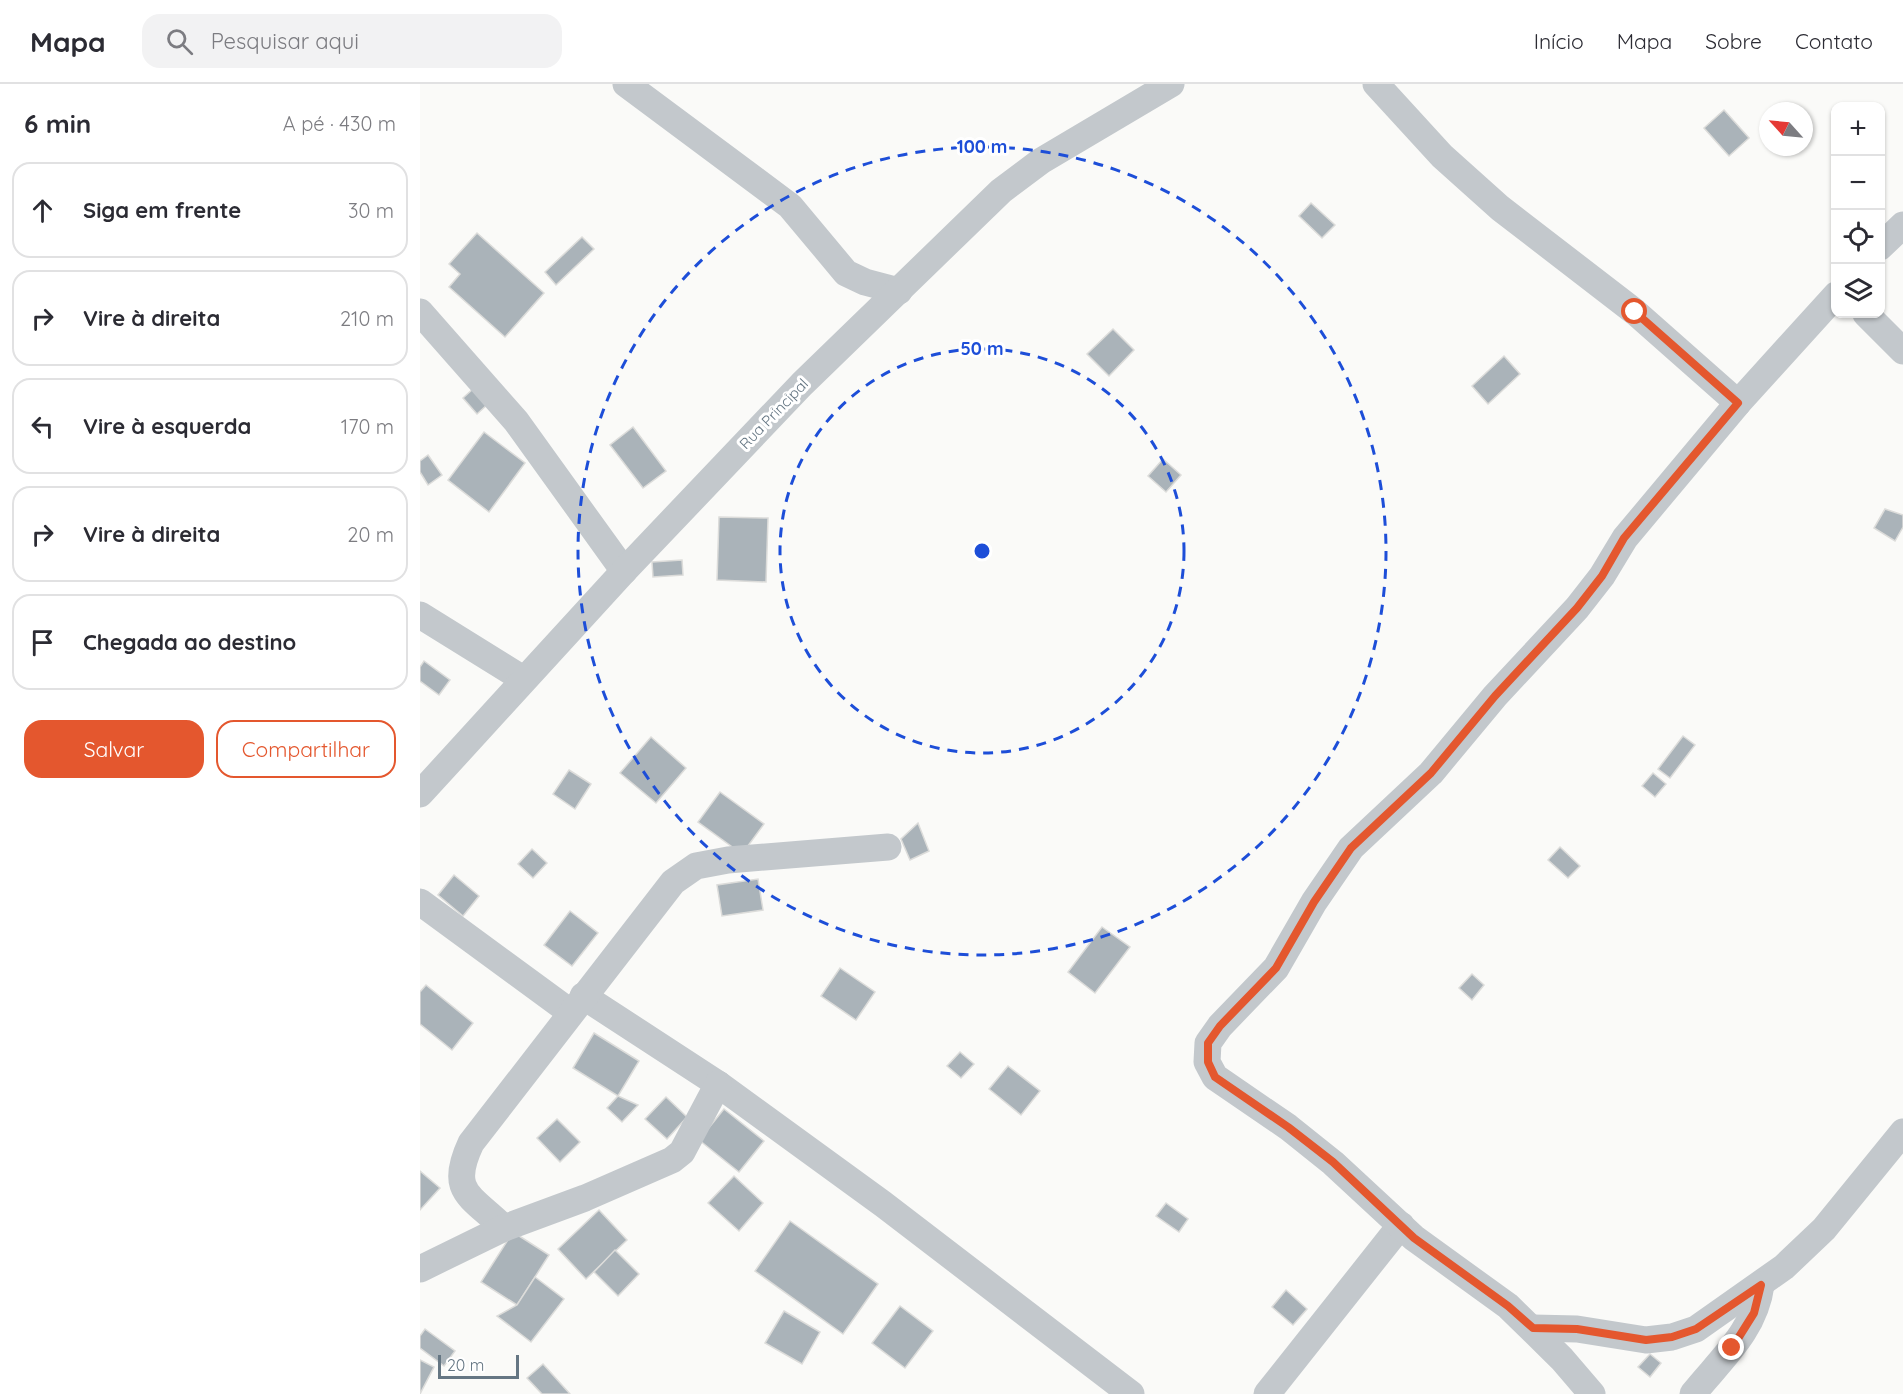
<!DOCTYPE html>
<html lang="pt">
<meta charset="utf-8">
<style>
:root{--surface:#fff;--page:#f2f2f3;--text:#2b2b33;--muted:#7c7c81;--line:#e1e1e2;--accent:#e4572e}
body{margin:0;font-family:Quicksand,sans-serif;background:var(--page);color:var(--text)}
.controls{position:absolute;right:18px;top:18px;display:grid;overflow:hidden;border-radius:12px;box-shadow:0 2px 4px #0004}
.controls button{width:54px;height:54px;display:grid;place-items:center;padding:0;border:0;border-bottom:2px solid var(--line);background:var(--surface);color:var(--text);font:30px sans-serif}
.compass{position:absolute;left:1339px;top:18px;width:54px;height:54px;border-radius:50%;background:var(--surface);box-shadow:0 2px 4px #0004;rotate:297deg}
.scale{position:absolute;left:18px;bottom:15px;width:81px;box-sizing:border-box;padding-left:6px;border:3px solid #657683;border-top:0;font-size:16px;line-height:21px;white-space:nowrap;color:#657683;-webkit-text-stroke:4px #fff;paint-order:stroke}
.stop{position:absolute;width:18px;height:18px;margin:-14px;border:4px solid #e4572e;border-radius:50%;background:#fff}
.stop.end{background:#e4572e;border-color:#fff;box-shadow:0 2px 6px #0008}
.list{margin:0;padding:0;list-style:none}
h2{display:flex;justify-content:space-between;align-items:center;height:78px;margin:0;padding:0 24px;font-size:26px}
h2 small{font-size:20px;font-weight:400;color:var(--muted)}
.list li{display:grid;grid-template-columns:39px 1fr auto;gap:18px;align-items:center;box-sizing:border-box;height:96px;margin:0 12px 12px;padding:0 12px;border:2px solid var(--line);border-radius:18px}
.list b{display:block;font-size:22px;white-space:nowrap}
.list em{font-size:20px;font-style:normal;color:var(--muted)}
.actions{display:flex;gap:12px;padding:18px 24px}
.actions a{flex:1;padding:14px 0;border:2px solid var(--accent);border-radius:18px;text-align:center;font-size:21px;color:var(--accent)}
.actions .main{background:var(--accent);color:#fff}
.icon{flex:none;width:33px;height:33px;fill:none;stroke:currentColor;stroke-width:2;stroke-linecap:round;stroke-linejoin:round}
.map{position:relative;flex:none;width:1483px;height:1310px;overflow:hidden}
header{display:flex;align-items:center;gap:36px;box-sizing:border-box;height:84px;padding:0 30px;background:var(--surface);border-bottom:2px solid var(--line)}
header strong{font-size:28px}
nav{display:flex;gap:33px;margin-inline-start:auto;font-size:21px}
.search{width:420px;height:54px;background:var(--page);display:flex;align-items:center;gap:15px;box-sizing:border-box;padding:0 21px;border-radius:18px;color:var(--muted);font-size:22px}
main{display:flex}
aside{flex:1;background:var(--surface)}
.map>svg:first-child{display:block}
</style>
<header>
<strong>Mapa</strong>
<div class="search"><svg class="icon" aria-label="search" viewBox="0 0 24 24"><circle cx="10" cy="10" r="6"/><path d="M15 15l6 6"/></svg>Pesquisar aqui</div>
<nav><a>Início</a><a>Mapa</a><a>Sobre</a><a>Contato</a></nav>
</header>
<main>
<aside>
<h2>6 min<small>A pé · 430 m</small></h2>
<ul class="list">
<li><svg class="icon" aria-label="ahead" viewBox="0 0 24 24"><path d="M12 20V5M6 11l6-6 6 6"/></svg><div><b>Siga em frente</b></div><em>30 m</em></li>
<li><svg class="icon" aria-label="right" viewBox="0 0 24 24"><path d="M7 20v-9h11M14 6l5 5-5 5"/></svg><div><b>Vire à direita</b></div><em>210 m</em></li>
<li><svg class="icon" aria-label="left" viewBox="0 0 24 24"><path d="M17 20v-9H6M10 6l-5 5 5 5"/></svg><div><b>Vire à esquerda</b></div><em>170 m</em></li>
<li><svg class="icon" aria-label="right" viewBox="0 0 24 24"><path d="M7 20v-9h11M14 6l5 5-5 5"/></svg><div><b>Vire à direita</b></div><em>20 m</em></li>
<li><svg class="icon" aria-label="arrive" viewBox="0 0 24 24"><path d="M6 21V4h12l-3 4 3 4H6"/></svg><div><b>Chegada ao destino</b></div></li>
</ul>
<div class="actions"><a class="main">Salvar</a><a>Compartilhar</a></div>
</aside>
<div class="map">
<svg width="1483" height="1310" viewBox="0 0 1483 1310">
<rect width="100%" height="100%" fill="#fafaf8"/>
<g fill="#aab3b9" stroke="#dcdcda" stroke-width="1.5">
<polygon points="1304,26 1329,54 1309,72 1284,44"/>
<polygon points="891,119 915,141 902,154 879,132"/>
<polygon points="57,149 124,209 85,253 29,203 40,190 29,180"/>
<polygon points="162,153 174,165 136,201 125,188"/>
<polygon points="693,245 714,266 689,292 667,270"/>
<polygon points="1084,272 1100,290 1068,320 1052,302"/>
<polygon points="54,304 68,320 57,330 43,314"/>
<polygon points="213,343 246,387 223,404 190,361"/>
<polygon points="64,348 105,379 69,428 28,396"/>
<polygon points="8,371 22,391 8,401 0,388 0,377"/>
<polygon points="743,375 761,391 746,408 728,392"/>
<polygon points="1465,425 1483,431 1483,443 1475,457 1454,444"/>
<polygon points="299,433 348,434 346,498 297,496"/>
<polygon points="262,476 263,491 233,493 232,478"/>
<polygon points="4,577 30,596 19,611 0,597 0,583"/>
<polygon points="1263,652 1275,661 1250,694 1238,685"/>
<polygon points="231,653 266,684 236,719 200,689"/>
<polygon points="149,686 171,700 155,725 133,710"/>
<polygon points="1233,689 1246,700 1235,713 1222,702"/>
<polygon points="300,708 344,740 322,770 278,738"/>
<polygon points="498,739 509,767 490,776 481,755"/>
<polygon points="1140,763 1160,782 1148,794 1128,776"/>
<polygon points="112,765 127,779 113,794 98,780"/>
<polygon points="34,791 59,812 43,832 18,811"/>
<polygon points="338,795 343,826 302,832 297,801"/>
<polygon points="150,827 178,849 152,882 124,861"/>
<polygon points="682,843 710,863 675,909 648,888"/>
<polygon points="420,884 455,908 436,936 401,912"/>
<polygon points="1052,890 1064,901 1052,916 1039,904"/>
<polygon points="6,901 53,939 32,966 0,940 0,908"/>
<polygon points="174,949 219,977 198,1012 153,984"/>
<polygon points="540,968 554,980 541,994 527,982"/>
<polygon points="588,982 620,1007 601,1031 569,1005"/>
<polygon points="198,1012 218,1021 202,1038 187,1024"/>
<polygon points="246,1013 267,1033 247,1055 225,1035"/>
<polygon points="304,1025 344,1057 319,1088 279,1056"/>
<polygon points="137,1035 160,1058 140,1078 117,1054"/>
<polygon points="0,1087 20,1104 0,1126"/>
<polygon points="314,1092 343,1119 319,1147 288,1119"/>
<polygon points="746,1119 768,1135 759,1148 736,1132"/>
<polygon points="179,1126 207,1156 166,1195 138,1165"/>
<polygon points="370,1137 458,1200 423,1250 335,1187"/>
<polygon points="93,1148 129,1171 97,1221 61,1198"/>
<polygon points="195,1166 219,1190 198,1212 174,1188"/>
<polygon points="115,1193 144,1215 111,1258 77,1232 97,1221"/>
<polygon points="866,1206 887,1225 873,1241 852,1223"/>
<polygon points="480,1222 513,1247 485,1284 452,1259"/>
<polygon points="364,1227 400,1248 382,1280 345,1259"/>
<polygon points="5,1245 35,1267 24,1282 0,1264 0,1252"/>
<polygon points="1230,1270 1241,1279 1230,1293 1218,1283"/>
<polygon points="0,1276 14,1283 0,1310"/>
<polygon points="123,1280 150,1310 122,1310 107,1294"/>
</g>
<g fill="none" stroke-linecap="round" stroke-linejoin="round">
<g stroke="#c3c8cc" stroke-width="27">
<polyline points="206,0 370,122 426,189 445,198 479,207"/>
<polyline points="956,0 1022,72 1080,124 1215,228 1318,319"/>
<polyline points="1460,163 1483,141"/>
<polyline points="0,228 96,337 204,487"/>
<polyline points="1446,230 1483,267"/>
<polyline points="0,531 103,595"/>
<polyline points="0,710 204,487 382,300 581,107 621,77 751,0"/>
<polyline points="0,818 150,928"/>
<polyline points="163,912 298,1000 463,1120 711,1310"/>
<path d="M84,1144C50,1111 28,1108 51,1059L253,798L276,782L308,776L468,763"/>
<polyline points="0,1185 84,1144 165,1114 252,1076 262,1068 298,1000"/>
<polyline points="1113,1244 1157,1245 1226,1256 1252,1253 1276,1245 1364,1183 1404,1145 1483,1048"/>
<polyline points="847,1310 981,1141"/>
<polyline points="1172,1310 1142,1275 1088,1222 994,1154 913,1079 868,1043 795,993 787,978 788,959 800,942 856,884 894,818 931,764 1011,689 1075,612 1157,524 1182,492 1205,454 1318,319 1416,211"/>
<path d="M1273,1310C1300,1276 1335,1247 1341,1201"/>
</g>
</g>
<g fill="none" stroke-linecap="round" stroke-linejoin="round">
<polyline stroke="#e4572e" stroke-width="8" points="1215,228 1318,319 1204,454 1182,492 1157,524 1075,612 1011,689 931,764 894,818 856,884 800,942 788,959 788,978 795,993 868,1043 913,1078 994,1154 1088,1222 1113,1244 1157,1245 1226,1256 1252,1253 1276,1245 1341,1201 1334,1229 1312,1264"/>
</g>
<g fill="none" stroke="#1d4ed8" stroke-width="3" stroke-dasharray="10 8">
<circle cx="562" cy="467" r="202"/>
<circle cx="562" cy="467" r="404"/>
</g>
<g text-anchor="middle" stroke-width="6" stroke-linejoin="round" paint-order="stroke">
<g font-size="15" fill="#657683" stroke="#fff">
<text transform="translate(354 330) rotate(-46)" y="5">Rua Principal</text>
</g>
</g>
<circle cx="562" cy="467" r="9" fill="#1d4ed8" stroke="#fff" stroke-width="3"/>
<g font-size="18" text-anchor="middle" font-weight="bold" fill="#1d4ed8" stroke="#fff" stroke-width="6" stroke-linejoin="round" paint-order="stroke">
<text x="562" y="69">100 m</text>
<text x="562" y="271">50 m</text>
</g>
</svg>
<div class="controls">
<button>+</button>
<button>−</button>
<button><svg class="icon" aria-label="locate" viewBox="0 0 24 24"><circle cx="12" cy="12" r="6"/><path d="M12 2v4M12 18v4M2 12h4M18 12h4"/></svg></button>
<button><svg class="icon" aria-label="layers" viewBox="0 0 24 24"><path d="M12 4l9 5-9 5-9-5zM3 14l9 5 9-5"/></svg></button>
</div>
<svg class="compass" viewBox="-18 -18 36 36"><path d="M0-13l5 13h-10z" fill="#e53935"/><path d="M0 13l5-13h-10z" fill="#7c7c81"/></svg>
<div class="scale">20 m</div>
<div class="stop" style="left:1215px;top:228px"></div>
<div class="stop end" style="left:1312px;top:1264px"></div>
</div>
</main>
